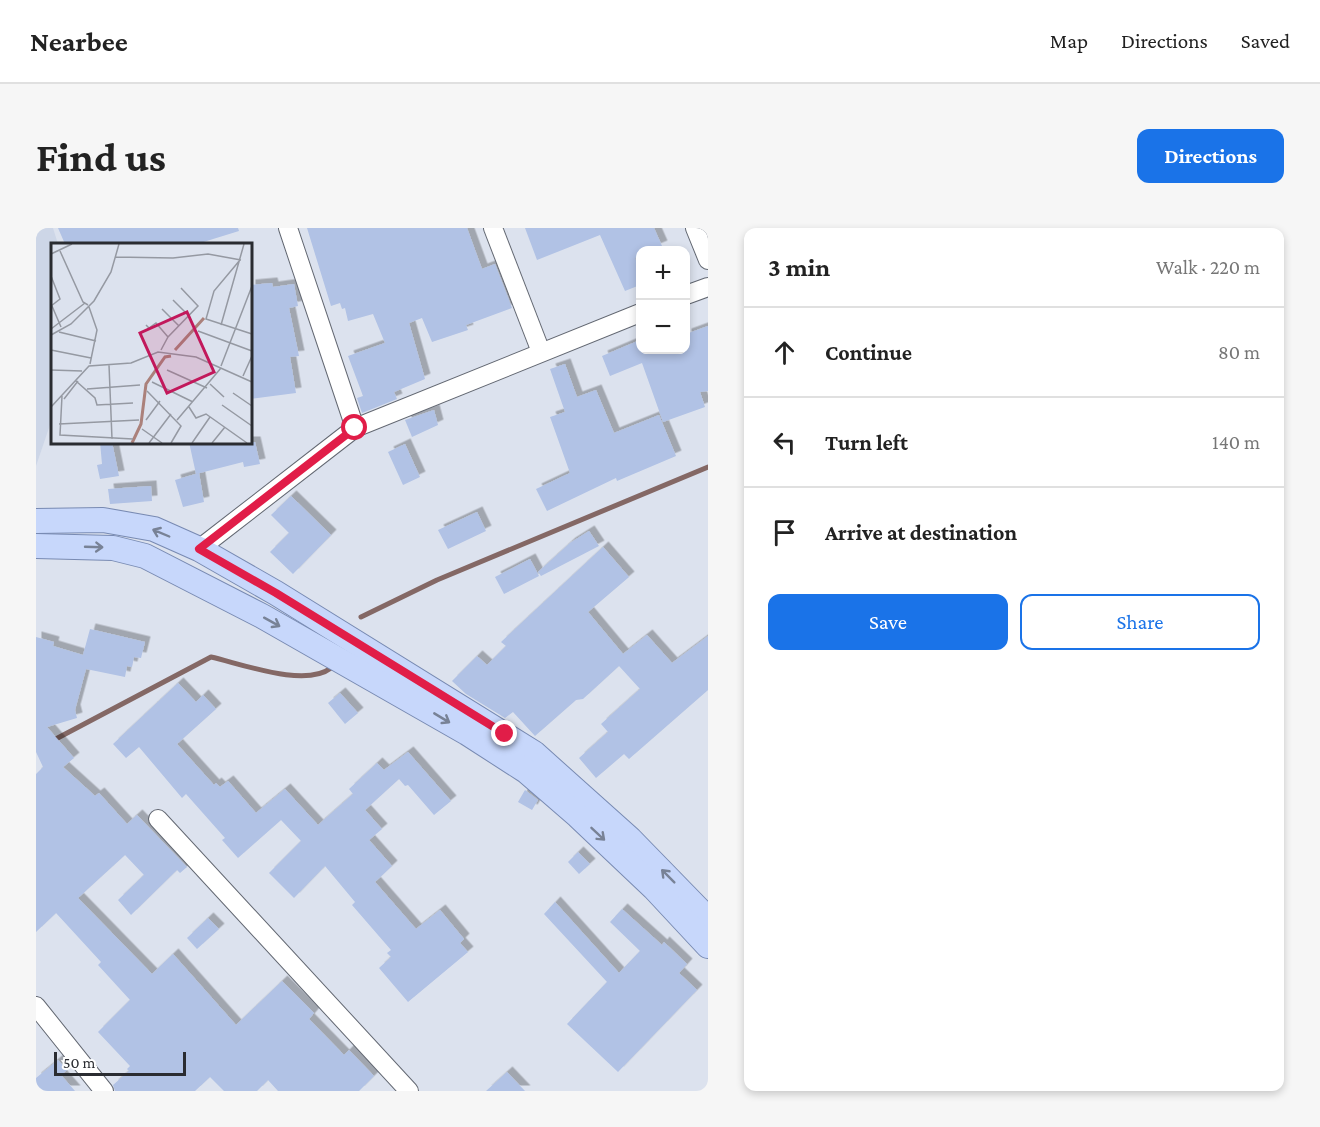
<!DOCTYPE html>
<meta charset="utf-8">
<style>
:root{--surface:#fff;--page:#f6f6f6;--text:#222;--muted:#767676;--line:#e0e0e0;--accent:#1a73e8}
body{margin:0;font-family:"Crimson Pro",serif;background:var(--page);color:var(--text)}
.controls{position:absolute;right:18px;top:18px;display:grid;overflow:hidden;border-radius:12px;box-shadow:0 3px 9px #0003}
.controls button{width:54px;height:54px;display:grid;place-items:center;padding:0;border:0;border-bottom:2px solid var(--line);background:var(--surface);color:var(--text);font:30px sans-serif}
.scale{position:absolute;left:18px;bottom:15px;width:132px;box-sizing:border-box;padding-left:6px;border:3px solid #2a2c31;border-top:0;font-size:16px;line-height:21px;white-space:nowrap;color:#2a2c31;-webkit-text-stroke:4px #fff;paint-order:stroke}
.stop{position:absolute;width:18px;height:18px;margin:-14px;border:4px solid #e11d48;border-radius:50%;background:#fff}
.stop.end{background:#e11d48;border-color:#fff;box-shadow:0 2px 6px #0008}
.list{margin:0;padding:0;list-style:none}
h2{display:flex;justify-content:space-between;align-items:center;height:78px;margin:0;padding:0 24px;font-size:26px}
h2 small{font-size:20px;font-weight:400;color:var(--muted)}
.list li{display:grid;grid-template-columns:39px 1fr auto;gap:18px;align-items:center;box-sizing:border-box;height:90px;padding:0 24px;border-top:2px solid var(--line)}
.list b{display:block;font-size:22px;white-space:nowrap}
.list em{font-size:20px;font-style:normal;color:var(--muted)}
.actions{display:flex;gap:12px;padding:18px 24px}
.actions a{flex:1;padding:14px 0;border:2px solid var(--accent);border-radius:12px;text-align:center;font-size:21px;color:var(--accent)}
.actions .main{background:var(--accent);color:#fff}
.icon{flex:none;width:33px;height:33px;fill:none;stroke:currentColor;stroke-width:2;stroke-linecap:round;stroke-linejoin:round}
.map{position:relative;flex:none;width:672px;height:863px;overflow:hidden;border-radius:12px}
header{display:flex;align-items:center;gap:36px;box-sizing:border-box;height:84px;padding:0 30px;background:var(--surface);border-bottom:2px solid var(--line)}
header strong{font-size:28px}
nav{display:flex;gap:33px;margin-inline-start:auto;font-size:21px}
.intro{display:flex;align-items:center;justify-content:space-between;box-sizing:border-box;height:144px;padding:0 36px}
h1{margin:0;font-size:42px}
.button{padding:15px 27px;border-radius:12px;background:var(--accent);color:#fff;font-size:21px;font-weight:700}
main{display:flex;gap:36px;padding:0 36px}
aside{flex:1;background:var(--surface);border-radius:12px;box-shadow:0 3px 9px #0003}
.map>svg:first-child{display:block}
</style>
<header>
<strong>Nearbee</strong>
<nav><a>Map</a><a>Directions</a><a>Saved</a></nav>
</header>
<div class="intro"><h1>Find us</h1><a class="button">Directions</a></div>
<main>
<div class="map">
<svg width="672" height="863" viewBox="0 0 672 863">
<defs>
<filter id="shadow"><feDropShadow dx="5.5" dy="-5.5" stdDeviation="0" flood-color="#0004"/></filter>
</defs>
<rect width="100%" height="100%" fill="#dce2ee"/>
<polygon fill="#cdd6e7" points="0,0 17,0 22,16 16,16 16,191 0,238"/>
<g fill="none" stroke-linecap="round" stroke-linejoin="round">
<g stroke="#846865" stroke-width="5">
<polyline points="325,389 401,352 672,239"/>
<path d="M16,513L175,429C206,436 269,460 295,440"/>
</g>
</g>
<g fill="#b1c2e5" filter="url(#shadow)">
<polygon points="22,0 202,0 203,3 161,16 29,16"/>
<polygon points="271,0 431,0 446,41 459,36 476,80 430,97 432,102 396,114 386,90 373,95 389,151 358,164 361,171 326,185 321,170 327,168 312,128 349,115 337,86 312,93 309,80 306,81 304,75 295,78"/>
<polygon points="489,0 618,0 626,18 616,22 604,22 604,28 599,30 604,43 604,57 589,63 564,7 501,32"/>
<polygon points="236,55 237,59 258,56 262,78 253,80 263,128 254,129 260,165 214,171 214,57"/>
<polygon points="672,98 672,163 664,164 669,179 627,194 606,135 574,148 566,128 604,112 604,122 650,122 650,106"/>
<polygon points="529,136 541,169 560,162 578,205 623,187 640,228 581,253 580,250 511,283 500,261 534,245 514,189 529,184 514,141"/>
<polygon points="398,182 402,197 376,209 369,192"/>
<polygon points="64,214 76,214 83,248 64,251 61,237 66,236"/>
<polygon points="153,214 219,214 224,236 208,239 207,234 160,246"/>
<polygon points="369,216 384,249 367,257 352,224"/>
<polygon points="163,245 168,274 147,279 139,252"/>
<polygon points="115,258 116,273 74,276 72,261"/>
<polygon points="255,268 295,307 257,346 234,324 253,305 235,287"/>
<polygon points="441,284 450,303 412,321 402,302"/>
<polygon points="553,303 563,318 505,348 502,344 534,315"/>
<polygon points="567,319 593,349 552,384 587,426 611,407 636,435 672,408 672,462 593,531 588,526 560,550 543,530 572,504 565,496 604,461 583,438 547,471 540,472 499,508 477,484 469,490 430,466 416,453 441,428 451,437 470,418 465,414"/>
<polygon points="494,331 503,348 468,366 459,349"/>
<polygon points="54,401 109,414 105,430 98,429 96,439 91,438 89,449 50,441 39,482 41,490 11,499 38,530 27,539 59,568 63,565 91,596 101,587 151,639 144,645 141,642 95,687 82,672 108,647 89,627 42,670 116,746 137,726 200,797 246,753 278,785 273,791 308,827 313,822 338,848 323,863 242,863 232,852 221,863 188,863 174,849 159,863 79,863 77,857 93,843 91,841 94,838 62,804 94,772 62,737 65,734 20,685 0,704 0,546 7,539 0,524 0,409 18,414 17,418 47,427"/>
<polygon points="142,455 160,474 167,467 180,481 141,516 178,557 180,555 184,559 192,553 220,585 249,561 282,597 317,566 313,561 341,535 348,542 372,524 415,573 398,587 372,557 369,558 363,551 329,582 346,601 333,612 356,638 339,654 380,701 404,682 428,711 424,715 432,724 372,774 343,740 355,729 351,725 355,722 316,677 319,674 289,638 258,670 233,645 265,613 245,592 202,630 186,612 189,610 150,566 146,570 103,519 90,530 77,516"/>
<polygon points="304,465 322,485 309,496 292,475"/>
<polygon points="489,562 502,572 496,582 482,574"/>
<polygon points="542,624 554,636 543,646 532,634"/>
<polygon points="519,674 583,745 604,723 574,694 586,681 626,717 628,714 651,736 643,745 661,762 582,844 531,796 571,754 508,686"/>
<polygon points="172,690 183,701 161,721 151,710"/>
<polygon points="22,832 31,842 25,847 39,863 0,863 0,850"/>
<polygon points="471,844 489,863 450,863"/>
</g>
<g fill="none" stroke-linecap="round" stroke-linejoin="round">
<g stroke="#636872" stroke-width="20">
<g id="minor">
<polyline points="252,0 319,200"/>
<polyline points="457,0 505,124"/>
<polyline points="659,0 672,32"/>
<polyline points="650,67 672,59"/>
<polyline points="163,321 319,200 604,85"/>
<polyline points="122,591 373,863"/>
<polyline points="0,778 68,863"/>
</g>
</g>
<g stroke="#788ab2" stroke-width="26">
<g id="major">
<polyline points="0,293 67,292 118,301 163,321 240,365 498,525 594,611 672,691"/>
<polyline points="0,318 77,320 109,328 226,388 431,505 490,543 542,588 618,660 672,718"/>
</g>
</g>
<use href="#minor" stroke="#fff" stroke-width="18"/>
<use href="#major" stroke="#c7d7fb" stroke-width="24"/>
</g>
<defs><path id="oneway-shaft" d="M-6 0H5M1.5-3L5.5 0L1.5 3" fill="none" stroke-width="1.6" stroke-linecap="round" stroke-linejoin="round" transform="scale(1.5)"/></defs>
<g stroke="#788296">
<use href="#oneway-shaft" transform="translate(125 305) rotate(-157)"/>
<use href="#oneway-shaft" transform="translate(58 319) rotate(2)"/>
<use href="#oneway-shaft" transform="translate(236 394) rotate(29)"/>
<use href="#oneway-shaft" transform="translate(406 490) rotate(31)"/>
<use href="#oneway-shaft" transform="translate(562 606) rotate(43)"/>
<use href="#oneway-shaft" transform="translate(632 648) rotate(-135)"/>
</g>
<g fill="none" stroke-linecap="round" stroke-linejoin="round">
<polyline stroke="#e11d48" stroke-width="8" points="319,200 163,321 240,365 469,506"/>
</g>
<g transform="translate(15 15)">
<rect width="201" height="201" fill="#dce2ee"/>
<path fill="none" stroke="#ab817b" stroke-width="3" d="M124,107L153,75M81,200L90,181L95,141L114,114L120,113"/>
<path fill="none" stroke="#9599a2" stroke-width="1.5" d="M9,8L32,59L37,62M0,11L21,1M64,14L122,15L157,11L190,17M189,17L163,48L155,76L201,91M0,33L9,56L0,63M122,57L138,73M1,63L10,84M38,64L46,87L39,121M111,66L128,83M95,82L98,85L105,80L117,94M170,82L193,1M0,86L34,60M147,88L201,108M8,89L45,98M0,92L20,81L43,58L60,29L68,1M0,107L40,115M110,107L117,94L147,63L130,45M58,122L61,196M170,123L201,43M0,127L31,128M116,127L156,145M192,133L201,113M25,138L44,155L46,162L82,160M101,139L142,159M159,141L173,154M36,146L89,142M96,148L130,183L120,200M182,150L201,163M11,153L9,192L82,196M13,156L27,138M171,162L201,183M0,164L38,123L80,120L107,109L145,114L201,139M138,164L145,175L155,171L196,200M95,177L109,158M126,177L170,125M8,181L88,177M91,186L111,200M98,200L120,171M141,200L159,174M161,200L174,184"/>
<path fill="#c2185b" fill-opacity="0.15" stroke="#c2185b" stroke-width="3" d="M136,69L163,129L116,150L89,90Z"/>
<rect width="201" height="201" fill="none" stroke="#2a2c31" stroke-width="3"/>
</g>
</svg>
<div class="controls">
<button>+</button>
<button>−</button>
</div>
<div class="scale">50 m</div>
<div class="stop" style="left:319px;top:200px"></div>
<div class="stop end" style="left:469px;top:506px"></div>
</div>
<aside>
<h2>3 min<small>Walk · 220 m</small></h2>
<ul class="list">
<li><svg class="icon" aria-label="ahead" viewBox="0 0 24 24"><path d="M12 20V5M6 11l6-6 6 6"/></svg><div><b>Continue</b></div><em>80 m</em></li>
<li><svg class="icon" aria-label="left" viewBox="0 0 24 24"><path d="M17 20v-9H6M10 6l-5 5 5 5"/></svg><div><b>Turn left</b></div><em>140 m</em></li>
<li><svg class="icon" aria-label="arrive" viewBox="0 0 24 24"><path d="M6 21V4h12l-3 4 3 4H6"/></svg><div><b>Arrive at destination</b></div></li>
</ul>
<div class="actions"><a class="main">Save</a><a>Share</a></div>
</aside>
</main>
